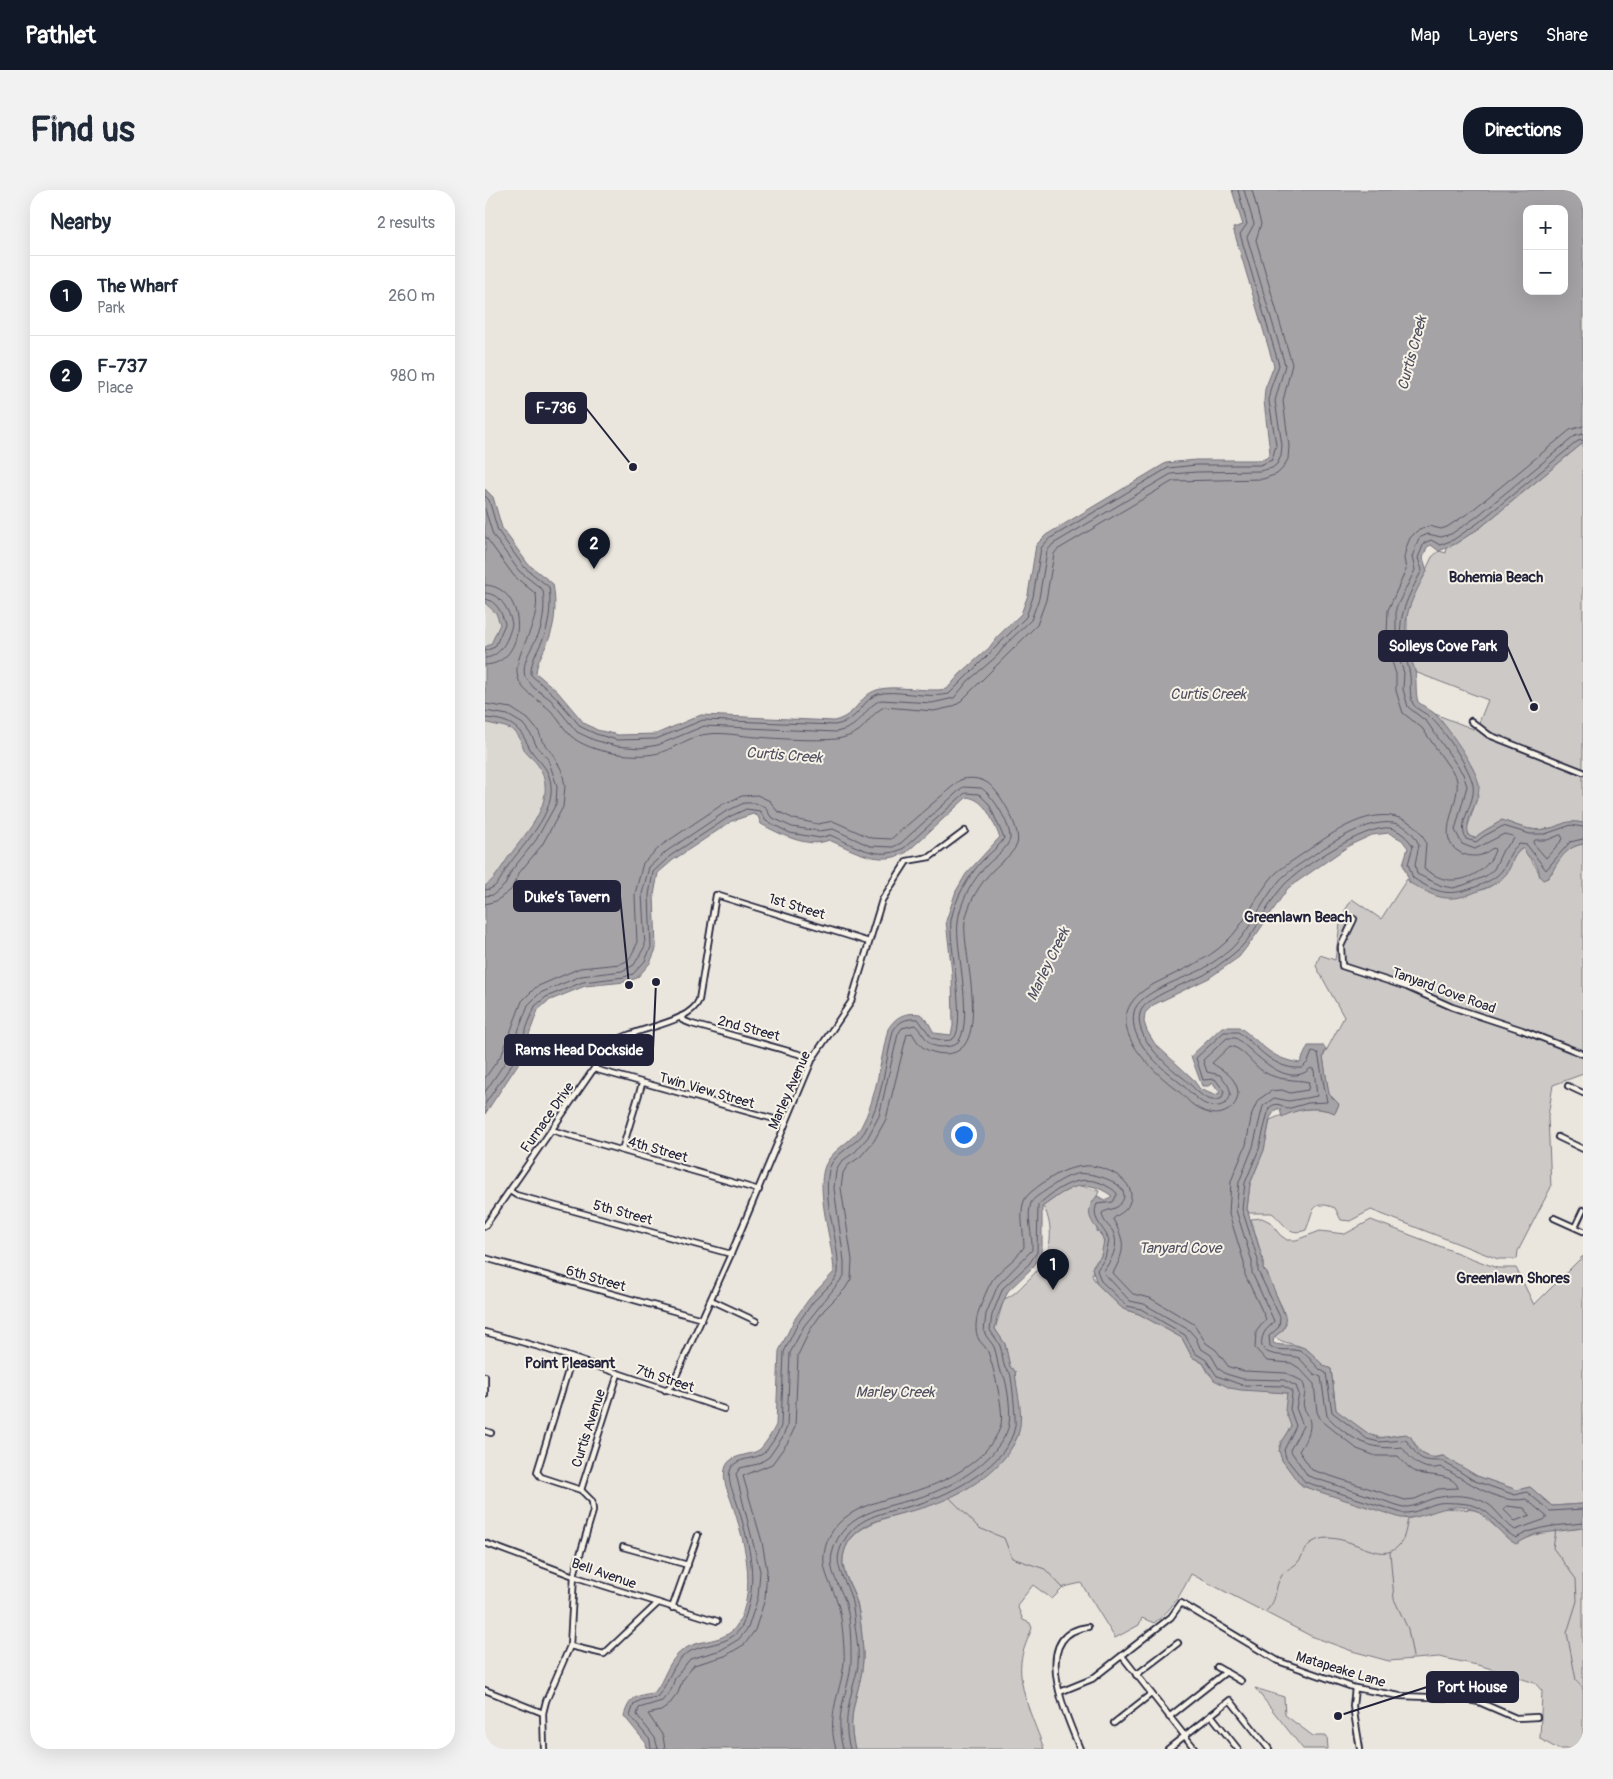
<!DOCTYPE html>
<meta charset="utf-8">
<style>
:root{--surface:#fff;--page:#f2f2f3;--text:#1f2937;--muted:#747a83;--line:#e0e1e3;--accent:#111827}
body{margin:0;font-family:Pangolin,sans-serif;background:var(--page);color:var(--text)}
.controls{position:absolute;right:15px;top:15px;display:grid;overflow:hidden;border-radius:10px;box-shadow:0 5px 20px #0002}
.controls button{width:45px;height:45px;display:grid;place-items:center;padding:0;border:0;border-bottom:1px solid var(--line);background:var(--surface);color:var(--text);font:25px sans-serif}
.you{position:absolute;left:478px;top:944px;width:18px;height:18px;margin:-12px;border:4px solid #fff;border-radius:50%;background:#1a73e8;box-shadow:0 0 0 8px #1a73e833}
.badge{display:grid;place-items:center;width:32px;height:32px;border-radius:50%;background:var(--accent);color:#fff;font-size:16px;font-weight:700}
.pin{position:absolute;translate:-50% -41px;filter:drop-shadow(0 1px 2px #0008)}
.pin::after{content:'';position:absolute;top:26px;width:18px;height:15px;background:inherit;clip-path:polygon(0 0,100% 0,50% 100%)}
.list{margin:0;padding:0;list-style:none}
h2{display:flex;justify-content:space-between;align-items:center;height:65px;margin:0;padding:0 20px;font-size:21px}
h2 small{font-size:16px;font-weight:400;color:var(--muted)}
.list li{display:grid;grid-template-columns:32px 1fr auto;gap:15px;align-items:center;box-sizing:border-box;height:80px;padding:0 20px;border-top:1px solid var(--line)}
.list b{display:block;font-size:19px;white-space:nowrap}
.list p{margin:0;font-size:16px;white-space:nowrap;color:var(--muted)}
.list em{font-size:16px;font-style:normal;color:var(--muted)}
.map{position:relative;flex:none;width:1098px;height:1559px;overflow:hidden;border-radius:20px}
header{display:flex;align-items:center;gap:30px;box-sizing:border-box;height:70px;padding:0 25px;background:var(--accent);color:#fff}
header strong{font-size:24px}
nav{display:flex;gap:28px;margin-inline-start:auto;font-size:18px}
.intro{display:flex;align-items:center;justify-content:space-between;box-sizing:border-box;height:120px;padding:0 30px}
h1{margin:0;font-size:35px}
.button{padding:12px 22px;border-radius:20px;background:var(--accent);color:#fff;font-size:18px;font-weight:700}
main{display:flex;gap:30px;padding:0 30px}
aside{flex:1;background:var(--surface);border-radius:20px;box-shadow:0 5px 20px #0002}
.map>svg:first-child{display:block}
</style>
<header>
<strong>Pathlet</strong>
<nav><a>Map</a><a>Layers</a><a>Share</a></nav>
</header>
<div class="intro"><h1>Find us</h1><a class="button">Directions</a></div>
<main>
<aside>
<h2>Nearby<small>2 results</small></h2>
<ul class="list">
<li><span class="badge">1</span><div><b>The Wharf</b><p>Park</p></div><em>260 m</em></li>
<li><span class="badge">2</span><div><b>F-737</b><p>Place</p></div><em>980 m</em></li>
</ul>
</aside>
<div class="map">
<svg width="1098" height="1559" viewBox="0 0 1098 1559">
<rect width="100%" height="100%" fill="#eae6de"/>
<filter id="ink" filterUnits="userSpaceOnUse"><feTurbulence type="fractalNoise" baseFrequency=".02" numOctaves="2"/><feDisplacementMap in="SourceGraphic" scale="10" xChannelSelector="R" yChannelSelector="G"/><feConvolveMatrix kernelMatrix="1 2 1 2 8 2 1 2 1" color-interpolation-filters="sRGB"/></filter>
<g filter="url(#ink)">
<g fill="#dbd8d2">
<polygon points="0,413 11,423 15,434 6,454 0,457"/>
<polygon points="0,532 19,536 30,542 38,551 40,561 53,574 61,596 60,610 54,623 41,644 18,674 12,687 0,696"/>
</g>
<g fill="#cdc9c6" stroke="#787680">
<path d="M1098,253V633C1077,629 1078,637 1060,639C1046,642 1030,635 1017,630C1008,637 998,640 990,648L984,647L982,639L991,611L988,579L950,524L991,540L1003,510L930,482L922,457V420L947,367L954,361L961,363L962,357L970,354L996,337Z"/>
<path d="M1098,654V884L1068,895L1063,926L1066,997L1033,1061L1032,1069H1013L886,1020L865,1031L856,1030L850,1018C825,1008 828,1024 821,1040C803,1047 799,1032 787,1023H764L762,1019L765,994L779,960L785,930C806,921 827,914 850,923L854,914L844,904L838,867L859,827L831,776L835,765L850,770L856,727L867,709L896,729L922,689L925,693C941,694 982,703 995,700C1004,699 1012,692 1018,686C1027,677 1027,665 1038,658C1043,669 1052,674 1055,687L1067,683C1072,669 1083,656 1098,654Z"/>
<path d="M593,995L614,1001L612,1006V1041L618,1047L619,1055L616,1066L608,1075L607,1086L612,1094L638,1119L654,1124L697,1148L707,1167L718,1173L724,1184L745,1198L802,1203L806,1236L794,1256L797,1270L817,1296L923,1329L957,1318L991,1320L1029,1353L1059,1342L1098,1338V1552L1092,1559H1073L1055,1549L1057,1501L1050,1493L997,1476L954,1467L904,1471L867,1461L826,1446L706,1384C696,1404 687,1420 669,1433L657,1428L654,1435L630,1448L596,1393L579,1397L567,1409L548,1395L532,1415L538,1430L545,1433L547,1438C543,1449 537,1461 536,1472C533,1500 550,1533 559,1559H370C359,1519 379,1499 378,1463C377,1445 376,1427 371,1410C368,1397 356,1382 358,1368C362,1337 397,1329 421,1322C439,1317 461,1309 478,1301C490,1294 500,1285 510,1275C519,1267 529,1257 533,1245C536,1234 531,1195 530,1181L525,1177L520,1154L510,1139L519,1109C528,1106 534,1099 540,1093C563,1072 572,1049 560,1019L557,1017L575,1004Z"/>
<path d="M777,1028L785,1032L795,1045L802,1050H811L835,1041L860,1044L886,1030L1012,1078H1031L1049,1115L1098,1066V1314L1067,1316L1045,1297L1032,1300L992,1286L958,1266C953,1266 950,1268 947,1267C931,1266 930,1246 921,1245C913,1243 903,1249 894,1247C878,1245 863,1229 851,1220L846,1179C832,1174 831,1164 819,1158C808,1153 800,1154 789,1147L798,1140L801,1133L798,1119L778,1079V1070L766,1029Z"/>
<polygon points="770,1498 799,1507 800,1525 828,1546 842,1546 843,1559 818,1559"/>
</g>
<path fill="#a6a3a6" stroke="#716f7b" fill-rule="evenodd" d="M747,0H1098V253L996,337L970,354L954,361L946,355L942,357L938,368L942,381C928,407 915,428 923,459C924,466 928,473 930,481C932,491 930,501 933,512C938,516 944,519 949,523C961,534 992,579 994,595C995,613 978,629 984,646L990,648C998,640 1008,637 1017,630C1030,635 1046,642 1060,639C1078,637 1077,629 1098,633V654C1079,657 1073,673 1063,688L1058,690C1053,686 1055,684 1053,678C1050,670 1041,666 1038,658C1027,664 1028,674 1022,683C1014,693 1004,697 993,701C964,714 951,708 925,693L918,674L923,658L917,650L904,643L887,645L865,655L803,698L771,745L754,767L724,788L668,815L660,823L659,832L662,841L670,854L707,888L715,899L729,905L735,903L728,893L723,896H717L706,866L737,837H754C779,854 783,868 815,873L823,856H839L841,859L838,867L844,904L854,914L850,923C832,916 814,918 797,927L795,919H791L785,928L779,960L765,994L762,1019L778,1070V1079L782,1083L800,1126L801,1133L798,1140L789,1147L788,1153C797,1157 809,1153 819,1158C831,1164 832,1174 846,1179L851,1220L884,1244L894,1248L921,1244L926,1247L933,1261L940,1265L948,1268L958,1266L992,1286L1032,1300L1045,1297L1067,1316L1098,1314V1338L1050,1344L1031,1354C1015,1346 1006,1327 992,1321C962,1308 943,1330 916,1328L823,1298L813,1292L797,1270L794,1261L796,1252L806,1236L800,1220L802,1203L756,1200L745,1198L729,1190L718,1173L707,1167L697,1148L654,1124L638,1119L612,1094L607,1078L616,1066L619,1051C613,1035 594,1027 612,1006L621,1010L627,1006C598,985 582,999 557,1017V1064L548,1077L523,1101L512,1127L510,1139L520,1154L525,1177L530,1181C531,1200 539,1222 534,1241C524,1277 480,1303 447,1315C417,1326 364,1327 358,1367C355,1383 369,1399 372,1414C376,1430 377,1446 378,1463C379,1499 359,1519 370,1559H162L161,1553L139,1526C144,1508 151,1505 169,1503C180,1490 182,1471 198,1460C214,1448 240,1454 252,1435C273,1400 259,1349 247,1313C243,1301 236,1289 241,1276C246,1264 265,1266 274,1260C280,1255 287,1243 291,1235L294,1161L309,1130L324,1109L349,1082C348,1053 330,1001 340,976C347,959 366,953 376,937C392,908 395,871 403,839C411,826 420,822 435,824L442,830L449,843L466,845L468,836L467,783L461,731L471,701L481,684L515,647C507,631 502,610 482,607L422,662C395,677 370,661 344,650C323,659 295,644 276,634L273,626L268,624L247,631L188,670L173,683L169,705L171,759L165,773L152,788L140,792L100,796L63,811L53,820L33,874L0,924V696C13,687 18,673 28,661C47,636 73,607 53,575C50,570 43,566 40,561C36,554 36,547 29,541C20,535 10,536 0,532V457L6,454L15,434L11,423L0,413V299L8,307L17,338L43,374L68,394C71,411 71,429 65,446C61,459 52,469 51,483L72,501L99,533L112,540L133,545L171,544L216,525L349,531C373,525 373,506 392,500C409,494 441,503 462,499L475,484L504,458L512,447L536,424L543,405L551,355L561,345L681,273L711,270H775L782,268L785,263L779,211L780,199L789,176L748,38L758,35ZM1042,19H1079V101H1042Z"/>
<g fill="none" stroke-linecap="round" stroke-linejoin="round">
<g stroke="#575666" stroke-width="1">
<path d="M1098,250L1093,251L993,333L968,350L955,355L946,350L939,353L933,368L937,380C923,407 911,427 917,459C919,466 923,473 924,480C927,491 923,503 928,514C932,520 941,523 946,528C960,541 981,573 987,591C994,612 971,629 981,649L991,652L999,646L1018,636L1045,644H1060L1086,635L1098,637"/>
<path d="M0,306L4,310L13,341L39,377L64,397C66,412 65,429 60,444C55,458 45,470 46,485L69,505L96,537L111,544L132,550L171,549L218,530L350,535C376,530 375,511 393,504C409,499 442,509 464,504L541,427L548,407L556,358L564,349L683,278L711,275H775L787,270L791,255L784,211L785,200L794,175L755,44L762,34L753,0"/>
<path d="M0,319L8,345L34,381L58,400C60,414 59,430 54,443C48,457 36,471 40,487L49,498L65,509L92,542L109,550L131,556L155,558L173,555L219,536L351,542C380,536 376,519 396,510L447,513L469,508L483,491L512,466L521,454L546,430L554,408L562,361L568,354L686,284L712,282L775,281L787,278L792,274L796,266L797,255L790,211L800,175L762,47L769,34L759,0"/>
<path d="M0,346L29,386L51,404C56,436 26,466 33,488C37,503 57,511 67,522C74,530 79,539 86,546C104,563 154,570 177,562C191,557 208,545 223,544C239,542 255,546 272,547C298,549 326,551 352,549C384,543 378,529 399,517L449,521L467,517L474,513L552,435L561,410L569,364L572,360L688,291L778,289L792,284L798,278L803,269L804,256L798,211L807,174L771,50L776,34L767,0"/>
<path d="M0,395C44,397 43,474 0,475"/>
<path d="M0,403C16,404 24,420 27,434C24,448 16,467 0,468"/>
<path d="M0,409C12,411 17,423 20,434L10,457L0,461"/>
<polyline points="0,514 26,518 43,529 54,542 57,551 69,566 77,581 80,596 78,617 57,655 34,683 26,700 11,711 0,714"/>
<polyline points="0,521 23,525 38,534 47,546 51,555 63,569 72,596 71,614 51,650 27,680 20,695 8,705 0,706"/>
<path d="M0,528C24,530 34,535 44,557C49,567 60,574 64,586C75,618 43,649 25,673C17,683 15,699 0,700"/>
<polygon points="1076,645 1078,649 1061,668 1048,653 1050,650 1062,650"/>
<path d="M1098,649L1085,652L1061,680L1042,655L1034,654C1022,664 1025,669 1018,679C1012,688 1002,692 993,696C965,707 953,704 928,688L923,674L928,656C923,648 914,640 905,638C880,635 816,677 799,695C779,716 771,748 747,765C738,772 729,779 719,785C705,792 659,807 655,823C649,847 680,874 697,887C708,895 721,917 737,908L739,901L730,889L718,890L711,868L739,842H753C774,857 788,880 817,878L823,872L827,862L833,863L842,912L823,913L802,919C795,914 791,912 784,918L774,959L760,993L757,1019L773,1070V1081L795,1127L794,1137L784,1146L785,1156C793,1163 807,1157 817,1162C827,1168 830,1178 841,1183L847,1222L882,1249L894,1252L921,1250C935,1268 932,1271 957,1271L990,1291L1030,1305L1042,1302L1065,1321L1098,1319"/>
<path d="M0,888L17,864L37,811L51,797L95,778L135,774L144,770L152,754L150,704L158,673L177,655L238,614L257,606L272,605L285,611L292,621L309,629L333,634L348,631L386,648L406,649L475,590C483,587 494,588 501,592C514,599 537,640 532,654C528,664 516,672 509,679C495,693 483,713 480,732C476,761 513,875 452,863C438,860 434,855 427,843L422,844L401,929L389,951L375,967L362,976L358,983L356,998L367,1070L366,1089L360,1099L339,1120L325,1140L313,1165L310,1237L303,1252L287,1274L258,1286L277,1352L282,1380L280,1409L270,1440L260,1454L240,1466L209,1475L197,1491L193,1503L183,1516L176,1521L163,1524L178,1546L180,1559"/>
<path d="M0,902L23,868L43,815L55,803L96,786L137,781L149,775L160,756L157,704L164,677L182,661L240,622L259,613H270L280,617L286,627L307,637L334,641L348,639L385,656L408,657L416,653L478,597L496,598C508,605 526,635 525,649C522,659 510,667 503,674C488,689 475,711 473,732C469,756 492,840 470,855C442,862 444,849 430,835L417,838L413,844L394,926L383,947L370,962L357,971L351,981L349,998L359,1071V1086L319,1136L305,1163L302,1237L297,1248L284,1267L273,1274L255,1278L251,1284L275,1381L273,1407L263,1438L254,1449L236,1460L205,1469L190,1488L186,1500L177,1511L154,1518L152,1525L170,1548L173,1559"/>
<path d="M0,914L29,871L50,816L61,807L98,792L139,787L148,784L160,771L166,757L164,705L168,682L185,666L244,627L261,619L275,621L281,631L305,643L335,648L345,645C369,655 394,672 419,658L480,603L494,604L504,614L519,648C514,657 505,663 498,670C483,686 470,709 466,730C463,751 482,834 469,848C464,853 453,849 447,848L433,829C421,828 414,831 408,841C400,874 397,912 380,941C371,956 348,963 344,980C337,1014 355,1049 353,1083L349,1091L328,1112L313,1133L299,1162L296,1236C293,1244 286,1255 280,1262C271,1271 249,1266 245,1281C242,1292 249,1303 252,1313C263,1350 273,1384 262,1421C260,1427 259,1434 255,1439C242,1457 218,1452 201,1464C186,1474 184,1494 172,1507L156,1510L149,1514L145,1526L165,1550L166,1559"/>
<polygon points="1022,1316 1039,1318 1045,1325 1030,1331 1019,1320"/>
<path d="M351,1559C339,1520 362,1494 359,1459C358,1444 357,1429 353,1414C348,1397 337,1383 339,1364C346,1314 403,1311 440,1298C468,1288 503,1268 515,1238C521,1224 508,1176 503,1162C501,1157 497,1154 494,1150C489,1141 491,1129 494,1120C498,1110 502,1098 508,1089C517,1077 531,1070 539,1057C539,1043 534,1024 539,1011C542,1004 549,1000 555,995C569,985 583,977 600,976C618,974 655,991 644,1014C641,1022 633,1024 628,1029C640,1052 641,1059 628,1083L648,1104L665,1108L709,1134L721,1153L731,1160L744,1177L759,1181L801,1183L817,1191C824,1203 816,1209 819,1218C820,1221 823,1224 824,1228C828,1241 820,1251 814,1261L827,1280L920,1310L930,1309L953,1299L973,1298C969,1283 943,1287 931,1282C923,1278 919,1272 913,1266H891L872,1259L836,1230L832,1222L829,1194L814,1178L806,1173L782,1171L770,1158L771,1142L781,1129L760,1085L759,1072L744,1024L746,991L761,955L767,923L773,910L786,901L797,900L805,903L823,900L824,892C809,889 794,891 779,882C767,875 759,858 745,856L727,873C736,880 746,883 751,895C759,912 741,928 724,923C707,918 703,909 691,899C652,868 609,822 675,791C697,780 722,770 740,753C761,734 770,706 789,685C797,677 809,670 819,663C847,643 887,613 922,631C931,636 938,644 941,653L939,679C947,684 958,691 968,690C986,690 1005,677 1010,660L1009,658C1004,659 1001,664 996,665C990,667 982,666 976,663C946,648 979,610 971,587L937,538L918,523L911,501V484L904,462L902,444L903,420L921,380L919,368L921,358L925,348L932,341L944,336L956,339L962,337L985,322L1085,240L1098,236"/>
<path d="M358,1559C347,1518 368,1498 366,1463C366,1446 365,1429 361,1414C356,1397 343,1382 347,1364C357,1318 410,1317 445,1304C467,1295 488,1283 505,1266C513,1257 522,1246 524,1234C526,1221 523,1201 520,1189C519,1185 515,1183 514,1179C512,1172 512,1164 509,1157C506,1151 501,1148 499,1141L501,1124L513,1095L547,1060C548,1046 541,1027 546,1013C548,1008 556,1004 560,1001C570,994 579,987 591,984C604,981 651,993 636,1013C632,1020 622,1019 617,1023C618,1031 622,1034 627,1040C636,1055 626,1070 618,1082L645,1111L659,1114L704,1140L711,1148L715,1158L726,1165L734,1179L741,1184L758,1189L799,1190L811,1196L814,1204L811,1218L818,1236L805,1260L823,1286L918,1317C932,1318 942,1308 956,1307C973,1304 995,1306 1008,1318C1016,1326 1021,1334 1030,1340L1061,1329V1326L1041,1309C1011,1315 982,1289 955,1277C938,1282 926,1270 917,1257C885,1261 864,1249 842,1226L836,1187L829,1184L814,1168C801,1163 767,1170 779,1143C781,1138 787,1136 789,1131L767,1083V1071L751,1020L754,992L768,957L778,916L789,908L804,911L832,906L829,880L826,878C801,901 770,862 751,848H742L718,870L722,882L735,885C743,894 750,903 741,913C721,925 707,902 694,892C674,876 643,850 649,822C653,802 701,788 718,779C727,773 738,766 746,759C766,740 776,712 794,691C802,682 814,675 824,668C850,650 914,606 934,655L930,674L932,684L957,696L968,698L979,695L1001,686L1009,679L1018,660L1029,649L1028,646L1019,644L990,659L977,654L970,640L982,596L978,584L942,532L923,517L918,499L919,483L911,459V418L930,380L927,367L934,348L943,344L956,347L966,344L990,328L1090,246L1098,244"/>
<path d="M365,1559C357,1531 365,1509 372,1481C375,1467 372,1450 370,1436C369,1424 368,1413 364,1402C355,1379 346,1370 362,1346C378,1323 410,1321 433,1314C467,1304 524,1274 530,1236C531,1230 527,1187 525,1183C524,1181 521,1180 520,1178C517,1171 518,1163 515,1156C513,1150 508,1146 505,1140L507,1125L518,1098L544,1074L552,1062L553,1015C572,998 595,982 620,995C625,998 629,999 632,1004L628,1012L612,1014C605,1030 620,1037 624,1051L620,1068L612,1080L616,1091L642,1116L656,1119L700,1145L710,1163L721,1170L732,1186L757,1195L798,1196L806,1200L807,1204L805,1219L811,1236L799,1260L801,1268L820,1292L917,1323C932,1324 940,1316 954,1313C960,1312 967,1313 973,1313C1007,1315 1006,1333 1031,1348C1054,1335 1072,1336 1098,1333"/>
</g>
<g stroke="#716f7b" stroke-width="1">
<polyline points="465,1308 494,1338 519,1348 527,1368 560,1379 579,1399"/>
<polyline points="1071,1340 1068,1358 1091,1389 1092,1411 1082,1443 1091,1490 1098,1499"/>
<polyline points="905,1362 909,1409 923,1439 928,1467"/>
<path d="M781,1421C794,1409 788,1400 796,1387C799,1380 808,1378 813,1372C818,1366 819,1358 826,1353C856,1333 896,1381 915,1354C920,1348 921,1337 923,1329"/>
</g>
<g stroke="#22223b" stroke-width="8">
<g id="minor">
<polyline points="986,531 1004,545 1098,582"/>
<polyline points="869,729 856,756 857,776 922,797 967,817 1037,840 1098,864"/>
<polyline points="197,826 197,830 207,834 328,868"/>
<polyline points="109,879 300,932"/>
<polyline points="1083,896 1098,903"/>
<polyline points="66,940 274,1000"/>
<polyline points="1073,947 1098,959"/>
<polyline points="137,960 157,894"/>
<polyline points="25,1001 31,1005 246,1064"/>
<polyline points="1069,1028 1098,1041"/>
<path d="M0,1036L126,854C148,837 204,835 214,810L231,705L384,752"/>
<polyline points="1090,1037 1098,1020"/>
<polyline points="0,1068 217,1129"/>
<polyline points="226,1110 271,1131"/>
<polyline points="0,1142 58,1158 239,1219"/>
<polyline points="87,1168 52,1282 56,1287 96,1300"/>
<polyline points="0,1186 0,1205"/>
<polyline points="180,1200 187,1195 246,1064 328,868 366,812 397,710 422,671 445,667 480,641"/>
<polyline points="0,1241 6,1243"/>
<polyline points="96,1300 133,1184"/>
<polyline points="0,1353 94,1388 232,1431"/>
<polyline points="138,1357 203,1375"/>
<polyline points="187,1418 213,1345"/>
<polyline points="85,1456 119,1464 173,1413"/>
<polyline points="637,1466 710,1559"/>
<polyline points="732,1477 756,1491"/>
<polyline points="651,1485 693,1453"/>
<polyline points="870,1498 868,1516 875,1559"/>
<polyline points="0,1500 58,1523"/>
<polyline points="575,1502 607,1489 686,1427 696,1413 793,1471 870,1498 915,1506 972,1508 994,1512 1031,1528 1052,1527"/>
<polyline points="726,1525 753,1559"/>
<polyline points="684,1527 741,1482"/>
<polyline points="629,1533 666,1504"/>
<polyline points="59,1559 58,1523 61,1511 85,1456 89,1385 108,1321 107,1311 96,1300"/>
<path d="M595,1559C582,1527 543,1444 603,1437"/>
<polyline points="683,1559 745,1510 784,1559"/>
</g>
</g>
<use href="#minor" stroke="#f7f3e8" stroke-width="4.5"/>
</g>
</g>
<g text-anchor="middle" stroke-width="4" stroke-linejoin="round" paint-order="stroke">
<g font-size="14" fill="#22223b" stroke="#f7f3e8">
<text transform="translate(312 716) rotate(17)" y="5">1st Street</text>
<text transform="translate(959 800) rotate(20)" y="5">Tanyard Cove Road</text>
<text transform="translate(264 838) rotate(15)" y="5">2nd Street</text>
<text transform="translate(222 900) rotate(16)" y="5">Twin View Street</text>
<text transform="translate(304 900) rotate(-66)" y="5">Marley Avenue</text>
<text transform="translate(62 927) rotate(-55)" y="5">Furnace Drive</text>
<text transform="translate(173 959) rotate(16)" y="5">4th Street</text>
<text transform="translate(138 1022) rotate(15)" y="5">5th Street</text>
<text transform="translate(111 1088) rotate(16)" y="5">6th Street</text>
<text transform="translate(180 1188) rotate(18)" y="5">7th Street</text>
<text transform="translate(103 1238) rotate(-72)" y="5">Curtis Avenue</text>
<text transform="translate(119 1383) rotate(19)" y="5">Bell Avenue</text>
<text transform="translate(856 1479) rotate(17)" y="5">Matapeake Lane</text>
</g>
<g font-size="15" font-style="italic" fill="#504f60" stroke="#f7f3e8">
<text transform="translate(927 163) rotate(-75)" y="5">Curtis Creek</text>
<text x="723" y="509">Curtis Creek</text>
<text transform="translate(299 565) rotate(4)" y="5">Curtis Creek</text>
<text transform="translate(563 774) rotate(-64)" y="5">Marley Creek</text>
<text x="695" y="1063">Tanyard Cove</text>
<text x="410" y="1207">Marley Creek</text>
</g>
<g font-size="15" font-weight="bold" fill="#22223b" stroke="#f7f3e8">
<text x="1011" y="392">Bohemia Beach</text>
<text x="813" y="732">Greenlawn Beach</text>
<text x="1028" y="1093">Greenlawn Shores</text>
<text x="85" y="1178">Point Pleasant</text>
</g>
</g>
<path fill="none" stroke="#22223b" stroke-width="2" d="M148 277L101 218M1049 517L1022 456M144 795L135 706M171 792L168 860M853 1526L942 1497"/>
<g fill="#22223b" stroke="#f7f3e8" stroke-width="2">
<circle cx="148" cy="277" r="5"/>
<circle cx="1049" cy="517" r="5"/>
<circle cx="144" cy="795" r="5"/>
<circle cx="171" cy="792" r="5"/>
<circle cx="853" cy="1526" r="5"/>
</g>
<g fill="#22223b" stroke="#22223b" stroke-width="2">
<rect x="41" y="203" width="60" height="30" rx="5"/>
<rect x="894" y="441" width="128" height="30" rx="5"/>
<rect x="29" y="691" width="106" height="30" rx="5"/>
<rect x="20" y="845" width="148" height="30" rx="5"/>
<rect x="942" y="1482" width="91" height="30" rx="5"/>
</g>
<g font-size="15" text-anchor="middle" font-weight="bold" fill="#fff">
<text x="71" y="223">F-736</text>
<text x="958" y="461">Solleys Cove Park</text>
<text x="82" y="712">Duke’s Tavern</text>
<text x="94" y="865">Rams Head Dockside</text>
<text x="987" y="1502">Port House</text>
</g>
</svg>
<div class="controls">
<button>+</button>
<button>−</button>
</div>
<div class="you"></div>
<div class="pin badge" style="left:568px;top:1100px">1</div>
<div class="pin badge" style="left:109px;top:379px">2</div>
</div>
</main>
